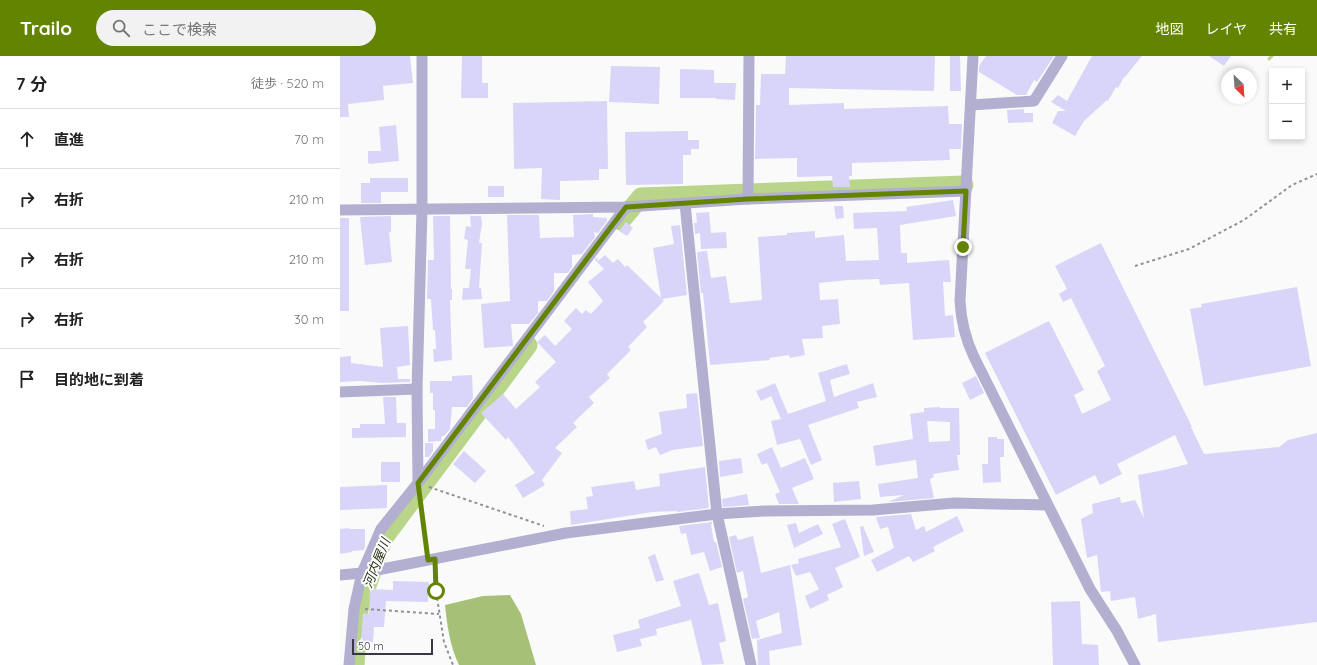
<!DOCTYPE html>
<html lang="ja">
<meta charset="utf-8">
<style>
:root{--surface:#fff;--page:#f2f2f2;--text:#222;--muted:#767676;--line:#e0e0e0;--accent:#638400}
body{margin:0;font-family:Quicksand,"Noto Sans JP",sans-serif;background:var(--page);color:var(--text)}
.controls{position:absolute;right:12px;top:12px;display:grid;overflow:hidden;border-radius:0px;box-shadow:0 2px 6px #0003}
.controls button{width:36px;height:36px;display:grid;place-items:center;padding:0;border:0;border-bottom:1px solid var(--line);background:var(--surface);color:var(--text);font:20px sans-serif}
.compass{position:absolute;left:881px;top:12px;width:36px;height:36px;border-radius:50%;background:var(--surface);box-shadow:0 2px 6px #0003;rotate:155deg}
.scale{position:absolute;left:12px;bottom:10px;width:81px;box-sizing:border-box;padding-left:4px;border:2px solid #393745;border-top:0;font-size:11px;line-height:14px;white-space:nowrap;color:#393745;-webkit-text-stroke:3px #fff;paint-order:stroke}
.stop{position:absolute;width:12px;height:12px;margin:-9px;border:3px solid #638400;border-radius:50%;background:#fff}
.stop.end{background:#638400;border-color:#fff;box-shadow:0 1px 4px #0008}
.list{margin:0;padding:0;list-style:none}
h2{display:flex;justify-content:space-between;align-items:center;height:52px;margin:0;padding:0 16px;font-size:17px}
h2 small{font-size:13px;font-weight:400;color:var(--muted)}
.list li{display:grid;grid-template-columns:26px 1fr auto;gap:12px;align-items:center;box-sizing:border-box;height:60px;padding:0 16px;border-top:1px solid var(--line)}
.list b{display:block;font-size:15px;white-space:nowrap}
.list em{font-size:13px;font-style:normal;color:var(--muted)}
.icon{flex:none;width:22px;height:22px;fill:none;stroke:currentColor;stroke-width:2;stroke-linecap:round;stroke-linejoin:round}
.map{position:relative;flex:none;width:977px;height:609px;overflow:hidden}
header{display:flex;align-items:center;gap:24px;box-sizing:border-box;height:56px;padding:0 20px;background:var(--accent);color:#fff}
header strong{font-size:19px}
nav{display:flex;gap:22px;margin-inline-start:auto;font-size:14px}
.search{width:280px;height:36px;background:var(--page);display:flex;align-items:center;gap:10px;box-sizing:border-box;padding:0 14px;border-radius:22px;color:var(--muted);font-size:15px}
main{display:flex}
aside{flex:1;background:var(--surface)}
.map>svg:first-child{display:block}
</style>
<header>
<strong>Trailo</strong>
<div class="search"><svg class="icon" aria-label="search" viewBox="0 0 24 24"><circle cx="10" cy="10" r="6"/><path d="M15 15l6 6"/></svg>ここで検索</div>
<nav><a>地図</a><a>レイヤ</a><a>共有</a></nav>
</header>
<main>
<aside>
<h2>7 分<small>徒歩 · 520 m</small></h2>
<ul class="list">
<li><svg class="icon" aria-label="ahead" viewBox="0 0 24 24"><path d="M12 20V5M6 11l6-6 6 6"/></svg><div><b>直進</b></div><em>70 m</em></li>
<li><svg class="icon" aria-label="right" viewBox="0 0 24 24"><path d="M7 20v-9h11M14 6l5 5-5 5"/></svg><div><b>右折</b></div><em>210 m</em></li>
<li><svg class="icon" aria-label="right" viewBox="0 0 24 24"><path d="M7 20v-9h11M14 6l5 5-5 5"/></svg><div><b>右折</b></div><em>210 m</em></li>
<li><svg class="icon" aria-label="right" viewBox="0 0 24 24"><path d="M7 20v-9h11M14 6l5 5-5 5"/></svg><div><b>右折</b></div><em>30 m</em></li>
<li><svg class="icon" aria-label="arrive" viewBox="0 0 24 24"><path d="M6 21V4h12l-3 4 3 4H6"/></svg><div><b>目的地に到着</b></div></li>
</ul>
</aside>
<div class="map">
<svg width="977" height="609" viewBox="0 0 977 609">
<rect width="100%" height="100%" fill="#fafafa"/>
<path fill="#a6c177" d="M170,539L181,558L196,609H119C110,591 107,569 105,549L143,540Z"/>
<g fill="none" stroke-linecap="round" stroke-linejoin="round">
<polyline stroke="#b9d589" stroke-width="3" points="929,3 932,0"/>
<g stroke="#b9d589" stroke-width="19">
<polyline points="281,165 301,141 624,129"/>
<polyline points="15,609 19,553 43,483 188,289"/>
</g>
</g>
<g fill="#d9d5f9" fill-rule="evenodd">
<polygon points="0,0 70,0 73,27 43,30 44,44 8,48 9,61 0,61"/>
<polygon points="122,0 142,0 142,27 148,27 148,42 121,42"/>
<polygon points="446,0 595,0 594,35 449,32 449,49 504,47 504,53 608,50 609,68 622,68 621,93 609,93 610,104 512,107 512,120 509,120 510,131 493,131 492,120 457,121 457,102 415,103 416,49 420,49 421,18 445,18"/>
<polygon points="610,0 620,0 621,35 610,35"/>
<polygon points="646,0 714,0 697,26 694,24 686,39 677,39 639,16 639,10"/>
<polygon points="752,0 802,0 785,21 784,21 778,32 776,31 768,45 767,44 744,65 735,80 712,67 718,55 726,55 711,46 718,39 727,45"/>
<polygon points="869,0 891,0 884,10"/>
<polygon points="271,10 320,11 319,48 269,46"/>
<polygon points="340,13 374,14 374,27 396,27 395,44 376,43 376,42 340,42"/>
<polygon points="267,45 268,113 259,113 259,124 220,125 220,144 201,143 202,112 174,113 173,47"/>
<polygon points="684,53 684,57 693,57 693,66 668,67 667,54"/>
<polygon points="56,69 59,105 29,108 28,106 28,95 41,95 39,71"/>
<polygon points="348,75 348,84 359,84 359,93 351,93 351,99 343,99 343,128 286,129 285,76"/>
<polygon points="30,122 68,122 68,136 41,136 41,147 21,147 21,127 30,127"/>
<rect x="148" y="130" width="16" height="11"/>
<polygon points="613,144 616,160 560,169 561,197 567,197 567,207 609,204 611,226 603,226 605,260 613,259 615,281 573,284 569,227 540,229 539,223 508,224 479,227 480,244 498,243 500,268 482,270 483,282 462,283 465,299 450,302 449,299 429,302 430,304 370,309 363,237 361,237 357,196 367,195 371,222 386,220 390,247 422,244 418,181 447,179 447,177 475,175 475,182 504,179 506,205 539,204 537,172 514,173 513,157 567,155 566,151"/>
<polygon points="494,150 503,150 504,162 496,163"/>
<polygon points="369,156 371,177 386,176 387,192 361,193 360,177 355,178 354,167 357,167 356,157"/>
<polygon points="253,158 253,161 267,162 267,165 258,177 254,176 255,181 242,198 232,199 232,211 228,217 214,217 214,235 207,245 198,245 198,257 189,268 171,268 173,290 144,292 141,248 170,245 167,159 199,159 200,182 234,181 233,159"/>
<polygon points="51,160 51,176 49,176 52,206 25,209 20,161"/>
<polygon points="93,160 110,160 111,233 112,233 112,244 110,244 112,304 94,306 93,293 96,293 95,274 93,274 91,243 87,243 88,204 94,204"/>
<polygon points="130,160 141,160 142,168 139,187 142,187 139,232 141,232 142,243 122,244 123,232 129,232 131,213 125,213 128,184 124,183 126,170 131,171"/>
<rect x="0" y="162" width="9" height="93"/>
<polygon points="286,166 293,172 287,180 279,175"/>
<polygon points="340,169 347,239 322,243 324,245 303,266 307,271 288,291 291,294 267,318 270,322 249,341 254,347 233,367 237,371 215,392 222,397 202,424 205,429 183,442 175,429 195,417 168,381 166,384 141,357 163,338 176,353 200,331 195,326 216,306 197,286 205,279 215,290 232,273 224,265 236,252 242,258 246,254 251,258 263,245 248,226 264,213 255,204 257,201 258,205 265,199 273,207 278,203 285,211 287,209 321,242 313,192 334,188 331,170"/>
<polygon points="761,187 852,371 851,371 864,398 939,391 948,384 977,377 977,566 818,586 816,558 798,563 795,541 771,545 770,535 761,536 757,499 747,502 741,463 753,457 752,448 780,441 781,447 795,444 804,462 798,419 824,414 848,408 835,379 777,408 782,418 760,429 755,419 716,439 645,297 709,265 744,334 734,339 742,358 771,344 757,315 765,310 731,242 723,246 719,238 727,233 715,210"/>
<polygon points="957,231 971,310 864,330 850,253 862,251 861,248"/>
<polygon points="68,270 70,309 57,311 58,323 70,323 70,326 42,327 20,325 0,326 0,301 11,300 11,307 43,311 40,272"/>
<polygon points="507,308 510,318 490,324 494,341 533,327 537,341 517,346 519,352 468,369 482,404 471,409 460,383 437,389 431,365 441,363 431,340 421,345 416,335 435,327 448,358 486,345 478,317"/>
<polygon points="132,319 133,342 127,351 112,351 110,373 104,380 102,380 101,385 88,386 88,373 95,373 95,354 93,354 93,337 90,337 90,325 112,325 112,320"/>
<polygon points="636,320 644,337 630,344 622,327"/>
<polygon points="357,337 363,390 332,394 320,399 316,391 308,394 305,384 322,378 319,356 347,352 346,338"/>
<polygon points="43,341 56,341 57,367 66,367 66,381 12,382 12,372 20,372 20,368 45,368"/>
<path d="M600,351V352H619L620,399H617L619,414L593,418L594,421L590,423L594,442L548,446L564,439L540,441L538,428L578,422L576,404L536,410L533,390L573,383L570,358L584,356V352ZM587,365L610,366V385L589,386Z"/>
<polygon points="648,381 657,381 657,383 664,383 664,401 660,401 661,426 643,427 642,408 648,408"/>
<polygon points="85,387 93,387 93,395 89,401 85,401"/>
<polygon points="432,391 441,412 465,402 474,423 452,432 459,448 439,448 435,438 440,436 427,407 422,409 417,398"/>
<polygon points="124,395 146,415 135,427 113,408"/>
<polygon points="401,402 403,417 380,421 379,405"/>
<rect x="41" y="406" width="19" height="20"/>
<polygon points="365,411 369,452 337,456 337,455 312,456 231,469 230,455 248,453 246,441 253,440 251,431 294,425 296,434 320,430 319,418"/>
<polygon points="519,425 521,443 494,446 493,427"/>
<polygon points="47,429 47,452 0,454 0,431"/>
<polygon points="407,438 409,449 383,451 382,443"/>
<polygon points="571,458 576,474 584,470 586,476 617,460 624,475 593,491 595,495 573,506 569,500 537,516 531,504 554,492 548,471 540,473 536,461"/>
<polygon points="505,463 520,501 495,512 503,531 487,539 489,544 470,553 465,540 479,533 470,516 456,520 451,509 459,507 458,503 501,491 492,468"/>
<polygon points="372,466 372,468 371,469 374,486 376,486 382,511 370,515 364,496 351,499 346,477 341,478 339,470"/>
<polygon points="456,467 459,477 478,468 483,478 454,492 447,469"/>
<polygon points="523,470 534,496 524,500 520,471"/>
<polygon points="9,472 9,473 25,473 25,491 24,494 12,495 12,496 0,498 0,473"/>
<polygon points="396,479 398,484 413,480 421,517 450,509 462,589 429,595 430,609 418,609 417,584 442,577 439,556 416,565 420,582 412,583 403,543 408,541 403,515 397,517 389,481"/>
<polygon points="315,498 324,524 316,526 308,501"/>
<polygon points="359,517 369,549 378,547 386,585 379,587 384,608 362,609 351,564 316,573 317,579 300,583 302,590 277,596 273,579 300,572 298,564 341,550 333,525"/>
<polygon points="53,525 89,526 88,546 46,545 44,571 34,571 33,586 21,586 23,557 29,558 30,533 53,534"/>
<polygon points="740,545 742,588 758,589 759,609 713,609 711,546"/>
</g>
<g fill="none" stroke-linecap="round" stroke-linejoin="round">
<g stroke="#919097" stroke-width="2" stroke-dasharray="3 3" stroke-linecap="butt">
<polyline points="795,210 849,193 904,164 952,129 977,118"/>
<polyline points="89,431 204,470"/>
<polyline points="80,442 86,493"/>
<polyline points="95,512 96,535 104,586 113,609"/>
<polyline points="25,553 99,558"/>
</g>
<g stroke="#b3afd0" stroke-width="11">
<path d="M633,0L620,245C621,265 625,282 634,301L750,533L777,575L795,609"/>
<polyline points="631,49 694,45 722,0"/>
<polyline points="408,143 409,0"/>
<polyline points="345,148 377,458 411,609"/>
<polyline points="0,154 286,151 408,143 626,135"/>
<polyline points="0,336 77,333"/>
<polyline points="78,427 286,151"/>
<polyline points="0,519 22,517 226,477 377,458 424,455 533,454 614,447 707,449"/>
<polyline points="9,609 14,553 22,517 41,473 78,427 77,333 82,154 82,0"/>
</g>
</g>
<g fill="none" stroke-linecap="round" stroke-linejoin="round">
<polyline stroke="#638400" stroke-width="5" points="96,535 95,503 88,504 78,427 286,151 408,143 626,135 623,191"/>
</g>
<g text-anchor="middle" stroke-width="4" stroke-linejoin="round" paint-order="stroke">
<g font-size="13" font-style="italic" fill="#273212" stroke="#fff">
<text transform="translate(36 507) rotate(-68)" y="5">河内屋川</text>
</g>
</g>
</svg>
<div class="controls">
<button>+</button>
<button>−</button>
</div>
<svg class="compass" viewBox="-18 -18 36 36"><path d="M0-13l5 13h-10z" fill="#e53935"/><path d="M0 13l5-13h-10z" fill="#767676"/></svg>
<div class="scale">50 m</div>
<div class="stop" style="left:96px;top:535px"></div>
<div class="stop end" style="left:623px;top:191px"></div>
</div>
</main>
